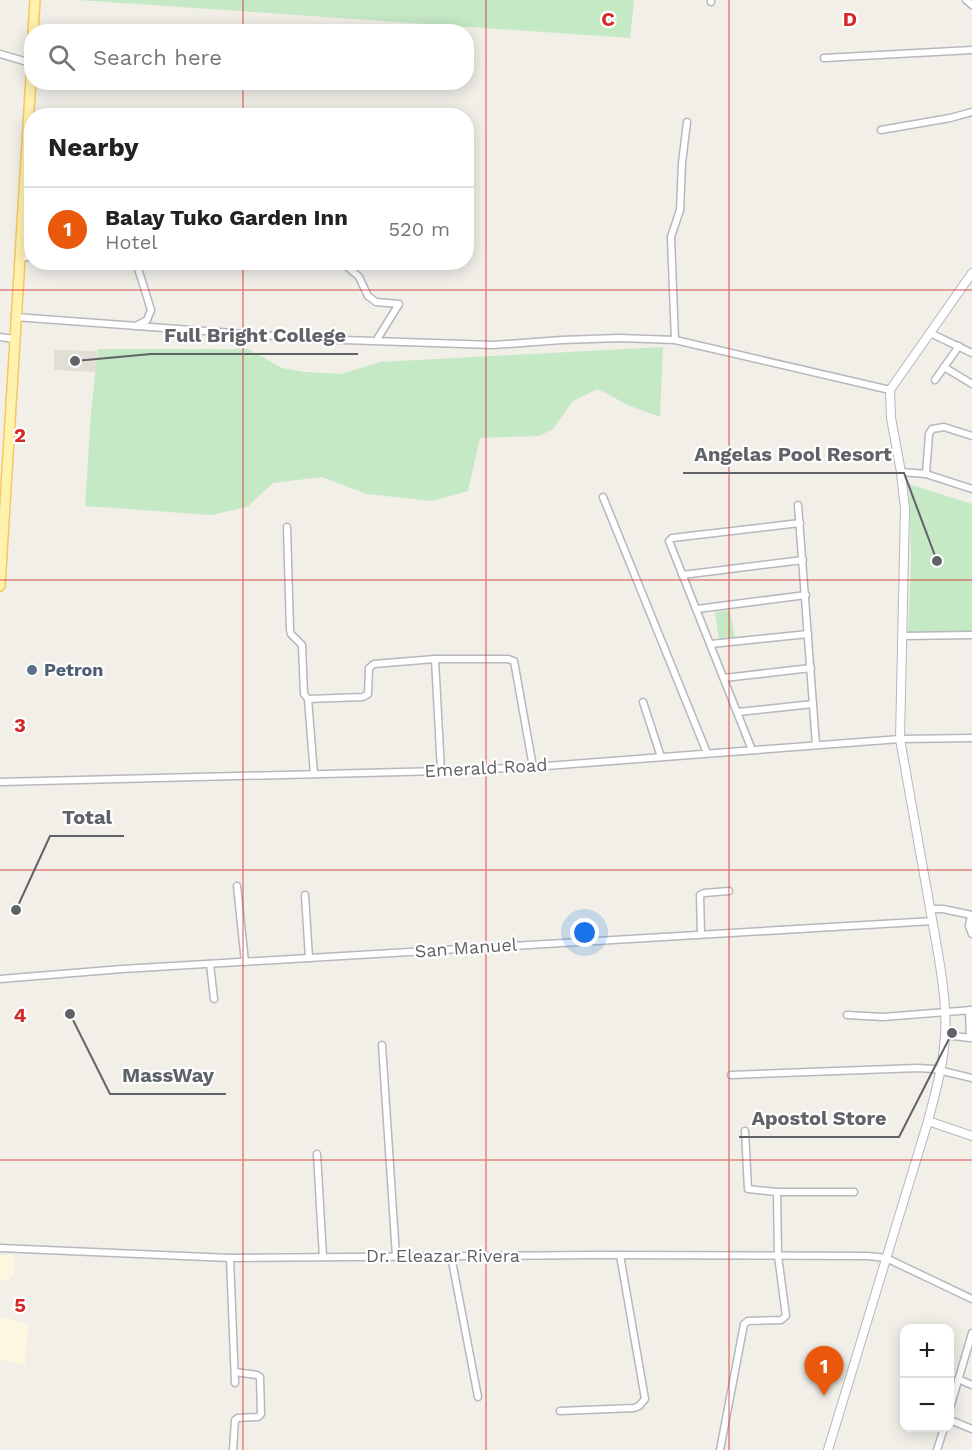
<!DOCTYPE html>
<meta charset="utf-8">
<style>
:root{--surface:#fff;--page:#f6f6f6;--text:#222;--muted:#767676;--line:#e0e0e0;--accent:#ea580c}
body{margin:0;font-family:"Work Sans",sans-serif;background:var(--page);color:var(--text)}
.controls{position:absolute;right:18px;bottom:18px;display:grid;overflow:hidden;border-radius:12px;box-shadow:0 3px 15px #0003}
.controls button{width:54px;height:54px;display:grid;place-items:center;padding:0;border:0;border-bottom:2px solid var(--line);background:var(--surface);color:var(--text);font:30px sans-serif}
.you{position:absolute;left:585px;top:933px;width:21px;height:21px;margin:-15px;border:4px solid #fff;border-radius:50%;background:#1a73e8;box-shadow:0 0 0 9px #1a73e833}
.badge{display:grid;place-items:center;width:39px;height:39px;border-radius:50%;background:var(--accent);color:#fff;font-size:20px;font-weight:700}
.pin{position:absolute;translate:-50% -50px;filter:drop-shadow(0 2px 3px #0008)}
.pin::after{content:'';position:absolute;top:32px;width:21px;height:18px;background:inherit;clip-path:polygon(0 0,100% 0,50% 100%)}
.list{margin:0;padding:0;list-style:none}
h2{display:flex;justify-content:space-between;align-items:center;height:78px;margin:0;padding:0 24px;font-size:26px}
h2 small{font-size:20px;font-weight:400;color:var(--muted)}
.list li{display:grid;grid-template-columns:39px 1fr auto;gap:18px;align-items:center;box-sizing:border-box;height:84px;padding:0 24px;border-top:2px solid var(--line)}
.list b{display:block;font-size:22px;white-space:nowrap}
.list p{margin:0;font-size:20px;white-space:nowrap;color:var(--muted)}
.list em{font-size:20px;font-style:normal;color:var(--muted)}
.icon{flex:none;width:33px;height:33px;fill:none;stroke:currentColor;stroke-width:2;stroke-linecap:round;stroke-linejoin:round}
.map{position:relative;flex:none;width:972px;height:1450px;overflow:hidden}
.search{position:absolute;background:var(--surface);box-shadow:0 3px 15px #0003;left:24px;top:24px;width:450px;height:66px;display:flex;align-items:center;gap:15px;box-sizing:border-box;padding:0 21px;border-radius:24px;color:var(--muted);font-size:22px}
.panel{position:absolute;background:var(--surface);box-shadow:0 3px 15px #0003;left:24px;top:108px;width:450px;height:162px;border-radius:24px}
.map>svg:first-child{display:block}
</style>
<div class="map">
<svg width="972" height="1450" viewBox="0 0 972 1450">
<rect width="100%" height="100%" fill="#f1efe8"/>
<g fill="#fef7e0">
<polygon points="0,1255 14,1255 14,1275 7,1281 0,1280"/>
<polygon points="0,1317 28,1324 25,1365 0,1359"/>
</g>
<polygon fill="#e1ded6" points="54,350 97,351 96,372 54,370"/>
<g fill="#c5e8c5">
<polygon points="79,0 634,0 630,38"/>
<polygon points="663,347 660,417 628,405 598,389 573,401 553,429 539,436 480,438 468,491 432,501 367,494 322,477 273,483 247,507 211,515 85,506 91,413 98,349 248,349 282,368 305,372 341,374 380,362"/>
<polygon points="909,484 972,504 972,637 908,636 911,562"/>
<polygon points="730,610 735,638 719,640 715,612"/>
</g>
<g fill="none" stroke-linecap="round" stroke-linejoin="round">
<g stroke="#b5b8bc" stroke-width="9">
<g id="minor">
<polyline points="711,0 711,2"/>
<polyline points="966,0 972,5"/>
<polyline points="0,54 31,63"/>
<polyline points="824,58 972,50"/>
<polyline points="881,130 950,118 972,112"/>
<polyline points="19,257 32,257"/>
<polyline points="329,262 348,267 359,277 368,296 376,302 399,304 376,341"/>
<polyline points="15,317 314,339 493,345 562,340 619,338 675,340 890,390"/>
<polyline points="136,326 147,320 151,310 136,262"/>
<polyline points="930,333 972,353"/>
<polyline points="0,337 14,339"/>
<polyline points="675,340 671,237 680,210 682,163 687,122"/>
<polyline points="944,367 972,384"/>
<polyline points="935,380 959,346"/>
<polyline points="901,472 926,474 972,489"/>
<polyline points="926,474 929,434 932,429 944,427 972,436"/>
<polyline points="603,497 707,753"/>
<polyline points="798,505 816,745"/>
<polyline points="287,527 290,630 291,634 302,645 304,694 308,699"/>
<polyline points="682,575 803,560"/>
<polyline points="697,609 806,595"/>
<polyline points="903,636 972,635"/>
<polyline points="711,644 808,634"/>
<polyline points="435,659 441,771"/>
<polyline points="724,678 811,668"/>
<polyline points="643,702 661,757"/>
<polyline points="738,712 813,704"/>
<polyline points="752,750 669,541 672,538 800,523"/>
<polyline points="314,774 308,699 363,697 368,694 369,668 374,664 435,659 508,659 514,661 533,767"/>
<polyline points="0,782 441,771 533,767 900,739 972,738"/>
<polyline points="237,886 245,962"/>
<polyline points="305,895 309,958"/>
<polyline points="931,909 943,909 972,915"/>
<polyline points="971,915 969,926 972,934"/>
<polyline points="701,934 700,895 704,893 729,891"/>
<polyline points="210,964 214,999"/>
<polyline points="0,979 122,969 933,921"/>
<polyline points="847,1015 883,1017 972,1010"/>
<polyline points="945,1035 970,1038 969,1010"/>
<polyline points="382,1045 396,1256"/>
<polyline points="731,1075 918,1068 934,1069 972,1078"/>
<polyline points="745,1131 748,1189 777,1192 854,1192"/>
<polyline points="317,1154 323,1257"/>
<polyline points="0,1248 230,1258 595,1255 868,1256 886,1258 972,1299"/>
<polyline points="451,1256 478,1397"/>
<polyline points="230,1258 235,1383"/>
<polyline points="958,1379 972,1385"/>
<polyline points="950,1408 972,1333"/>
<polyline points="560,1411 634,1408 639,1406 645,1399 620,1255"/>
<polyline points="950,1420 972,1429"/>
<polyline points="233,1450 235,1420 238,1418 258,1417 261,1414 260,1377 257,1375 235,1372"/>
<polyline points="720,1450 744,1324 748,1321 781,1320 786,1316 778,1256 777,1192"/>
<polyline points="937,1450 944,1428"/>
</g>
</g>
<g stroke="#b5b8bc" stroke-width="10">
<g id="tertiary">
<polyline points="928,1121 972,1136"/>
<path d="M828,1450L928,1121C934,1097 942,1072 944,1047C948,1016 943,983 938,953L900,739L905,509L901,472L891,418L890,390L972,273"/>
</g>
</g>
<g stroke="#f2c960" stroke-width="12">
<g id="primary">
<polyline points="33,32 35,0"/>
<polyline points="0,586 32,61"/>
</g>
</g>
<use href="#minor" stroke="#fff" stroke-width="6"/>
<use href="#tertiary" stroke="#fff" stroke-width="8"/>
<use href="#primary" stroke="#fff2af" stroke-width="9"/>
</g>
<path fill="none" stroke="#d62828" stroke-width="1.5" stroke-opacity="0.55" d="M243,0V32M486,0V1450M729,0V1450M243,82V116M243,262V1450M0,290H972M0,580H972M0,870H972M0,1160H972"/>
<circle fill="#5c6f8a" stroke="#fff" stroke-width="2" cx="32" cy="670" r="6"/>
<g text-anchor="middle" stroke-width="4.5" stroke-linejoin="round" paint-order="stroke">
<g font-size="18" font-weight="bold" fill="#4e5e75" stroke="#fff" text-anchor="start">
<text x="44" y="676">Petron</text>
</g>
<g font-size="18" fill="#5f6368" stroke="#fff">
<text transform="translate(486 768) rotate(-3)" y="6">Emerald Road</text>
<text transform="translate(466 948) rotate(-4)" y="6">San Manuel</text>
<text x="443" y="1262">Dr. Eleazar Rivera</text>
</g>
</g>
<g font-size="20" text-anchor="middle" font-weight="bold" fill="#d62828" stroke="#fff" stroke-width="4.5" stroke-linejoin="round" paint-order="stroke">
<text x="608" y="26">C</text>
<text x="850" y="26">D</text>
<text x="20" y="442">2</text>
<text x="20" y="732">3</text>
<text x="20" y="1022">4</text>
<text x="20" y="1312">5</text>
</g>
<path fill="none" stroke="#5f6368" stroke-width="2" d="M75 361L151 354H358M937 561L904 473H683M16 910L50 836H124M70 1014L110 1094H226M952 1033L899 1137H739"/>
<g fill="#5f6368" stroke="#fff" stroke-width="2">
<circle cx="75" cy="361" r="6"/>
<circle cx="937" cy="561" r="6"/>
<circle cx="16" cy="910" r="6"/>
<circle cx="70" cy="1014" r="6"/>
<circle cx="952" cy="1033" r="6"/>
</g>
<g font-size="20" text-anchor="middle" font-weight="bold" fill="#5f6368" stroke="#fff" stroke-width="4.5" stroke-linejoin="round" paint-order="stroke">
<text x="255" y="342">Full Bright College</text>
<text x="793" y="461">Angelas Pool Resort</text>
<text x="87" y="824">Total</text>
<text x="168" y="1082">MassWay</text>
<text x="819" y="1125">Apostol Store</text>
</g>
</svg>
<div class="controls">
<button>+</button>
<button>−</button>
</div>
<div class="you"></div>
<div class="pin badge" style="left:824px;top:1396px">1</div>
<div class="search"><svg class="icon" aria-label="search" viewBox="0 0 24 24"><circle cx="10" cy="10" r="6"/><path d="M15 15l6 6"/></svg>Search here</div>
<section class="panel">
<h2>Nearby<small></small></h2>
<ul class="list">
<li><span class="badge">1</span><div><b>Balay Tuko Garden Inn</b><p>Hotel</p></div><em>520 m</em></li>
</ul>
</section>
</div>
